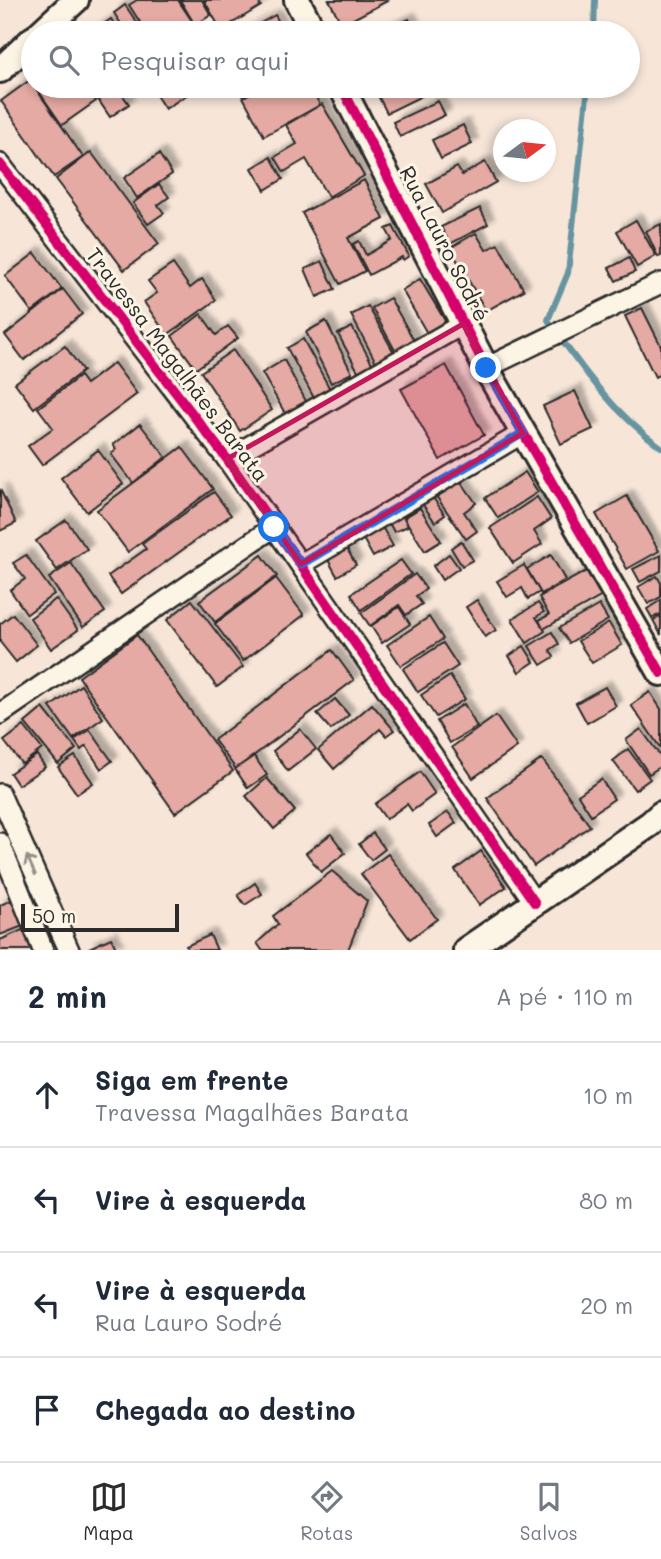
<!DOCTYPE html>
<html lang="pt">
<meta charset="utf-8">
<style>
:root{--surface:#fff;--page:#f2f2f3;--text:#1f2937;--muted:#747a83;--line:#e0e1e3;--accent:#2b2b2b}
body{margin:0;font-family:Mali,sans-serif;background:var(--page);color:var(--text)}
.compass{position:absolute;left:493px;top:119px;width:63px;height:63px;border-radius:50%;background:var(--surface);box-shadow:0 4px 10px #0003;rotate:75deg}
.scale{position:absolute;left:21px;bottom:18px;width:158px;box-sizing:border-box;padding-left:7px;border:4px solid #2b2b2b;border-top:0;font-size:19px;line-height:24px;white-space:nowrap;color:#2b2b2b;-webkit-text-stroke:5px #fcf5e5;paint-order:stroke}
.stop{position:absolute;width:21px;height:21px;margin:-16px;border:5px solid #1a73e8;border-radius:50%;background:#fff}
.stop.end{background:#1a73e8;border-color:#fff;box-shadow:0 2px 7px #0008}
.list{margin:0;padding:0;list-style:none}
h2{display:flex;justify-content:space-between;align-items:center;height:91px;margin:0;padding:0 28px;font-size:30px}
h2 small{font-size:23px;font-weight:400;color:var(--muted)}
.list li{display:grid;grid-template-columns:46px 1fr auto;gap:21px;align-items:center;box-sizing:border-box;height:105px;padding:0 28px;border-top:2px solid var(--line)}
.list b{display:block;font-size:26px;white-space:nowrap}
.list p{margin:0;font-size:23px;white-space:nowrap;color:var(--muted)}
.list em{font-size:23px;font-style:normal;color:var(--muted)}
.icon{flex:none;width:38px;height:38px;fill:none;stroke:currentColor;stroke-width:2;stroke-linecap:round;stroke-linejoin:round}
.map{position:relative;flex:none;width:661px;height:950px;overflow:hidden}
.search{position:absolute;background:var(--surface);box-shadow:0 4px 10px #0003;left:21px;right:21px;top:21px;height:77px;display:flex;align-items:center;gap:18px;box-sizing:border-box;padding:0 24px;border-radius:38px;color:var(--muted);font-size:26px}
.sheet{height:511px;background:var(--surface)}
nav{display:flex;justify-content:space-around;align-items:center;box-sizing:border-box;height:98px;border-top:2px solid var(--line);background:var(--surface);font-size:19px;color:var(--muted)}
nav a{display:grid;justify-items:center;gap:4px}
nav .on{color:var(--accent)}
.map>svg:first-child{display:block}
</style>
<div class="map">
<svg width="661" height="950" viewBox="0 0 661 950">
<defs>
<filter id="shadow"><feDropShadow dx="6" dy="-6" stdDeviation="2" flood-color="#0004"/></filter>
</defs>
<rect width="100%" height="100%" fill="#f7e6d8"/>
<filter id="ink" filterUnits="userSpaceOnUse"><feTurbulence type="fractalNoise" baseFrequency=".0143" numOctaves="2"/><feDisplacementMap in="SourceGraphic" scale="14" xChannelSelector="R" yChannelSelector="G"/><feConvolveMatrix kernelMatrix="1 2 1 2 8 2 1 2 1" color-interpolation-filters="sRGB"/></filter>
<g filter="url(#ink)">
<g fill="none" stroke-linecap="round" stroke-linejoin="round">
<g stroke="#6694a0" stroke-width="6">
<polyline points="594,33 595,0"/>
<path d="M588,86L568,273L548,320C580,366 614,414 661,447"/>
</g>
</g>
<g fill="#e4aaa3" stroke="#2b2b2b" stroke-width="2" filter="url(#shadow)">
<polygon points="137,0 178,0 194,24 179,33 147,33 129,5"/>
<polygon points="180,0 202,0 211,15 195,25"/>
<polygon points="204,0 257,0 261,6 221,30"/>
<polygon points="329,0 389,0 342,25"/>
<polygon points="125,5 144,33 127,33 114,13"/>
<polygon points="275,15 285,33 246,33 245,32"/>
<polygon points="111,19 120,33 91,33"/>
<polygon points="409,19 416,33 379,33"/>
<polygon points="30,80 83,157 54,177 1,101"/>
<polygon points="35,86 85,86 96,101 62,125"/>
<polygon points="89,86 116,86 129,104 110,117"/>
<polygon points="150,86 200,86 165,109"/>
<polygon points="264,86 310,86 320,105 264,136 243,97"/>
<polygon points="390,86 442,86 387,113 376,92"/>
<polygon points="438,101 445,115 400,137 393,122"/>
<polygon points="322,104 364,176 328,197 306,159 284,172 275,157 297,144 286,125"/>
<polygon points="463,125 472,144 441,159 432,140"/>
<polygon points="91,152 159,244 124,270 56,179"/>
<polygon points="159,154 172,174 137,198 124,178"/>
<polygon points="271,157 283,179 265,190 252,168"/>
<polygon points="485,162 496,182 442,213 426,184 457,167 462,175"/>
<polygon points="364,180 384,219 348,238 365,271 340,284 302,213"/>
<polygon points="159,184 169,197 158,205 164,213 148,224 133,203"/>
<polygon points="480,208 488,224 450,244 441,227"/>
<polygon points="636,220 656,256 637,267 617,231"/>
<polygon points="661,224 661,256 658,257 646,231"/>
<polygon points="393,226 409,256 403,260 402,257 369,275 353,244 359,241 366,255 392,240 386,229"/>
<polygon points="476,233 486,250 498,244 524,290 486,311 450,248"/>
<polygon points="35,253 62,289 32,312 5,276"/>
<polygon points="629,258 635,272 616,281 609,268"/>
<polygon points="322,261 335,289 317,297 305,269"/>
<polygon points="173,264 190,288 202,279 216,300 167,335 144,302 157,293 148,281"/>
<polygon points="420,279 447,324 428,335 402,290"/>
<polygon points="63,289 82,314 24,360 5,335"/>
<polygon points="390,298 416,344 397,354 372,308"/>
<polygon points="368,306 396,356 378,366 351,315"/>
<polygon points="642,308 661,346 661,374 655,377 625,316"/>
<polygon points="201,314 216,335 228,326 238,338 196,369 172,336"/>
<polygon points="326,321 352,373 331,383 306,332"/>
<polygon points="352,327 373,365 359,373 338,334"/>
<polygon points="303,339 331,391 315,400 287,348"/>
<polygon points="65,346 83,371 34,408 15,383"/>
<polygon points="233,350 272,410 240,431 201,372"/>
<polygon points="284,360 307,403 286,415 262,373"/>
<polygon points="114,363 137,394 42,465 28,446 53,428 38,408 80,376 86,384"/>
<polygon points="446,365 484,435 440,460 401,389"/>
<polygon points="575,391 593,429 561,444 543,406"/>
<polygon points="140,424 166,457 133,483 111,454 116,449 113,445"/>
<polygon points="182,447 213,489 128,552 97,510"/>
<polygon points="98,450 123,484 87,512 61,478"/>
<polygon points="525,472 538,492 498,518 485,498"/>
<polygon points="458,477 476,503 464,512 477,531 466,539 434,493"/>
<polygon points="0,489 16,523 0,531"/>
<polygon points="214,492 231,515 121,594 108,576 146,549 142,544"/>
<polygon points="431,495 445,515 435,522 421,502"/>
<polygon points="627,496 659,551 627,569 596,514"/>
<polygon points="537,497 551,519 534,531 542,544 513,563 490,528"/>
<polygon points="420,508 441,541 425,551 404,518"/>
<polygon points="402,514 408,526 394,532 388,521"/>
<polygon points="66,520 87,549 57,570 36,541"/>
<polygon points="382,527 393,546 373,557 362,537"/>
<polygon points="461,541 473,560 462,566 451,548"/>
<polygon points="346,547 356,565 337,576 327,558"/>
<polygon points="449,554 459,568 442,580 433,566"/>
<polygon points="26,555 54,594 27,614 10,590 25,579 13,563"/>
<polygon points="262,555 277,576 215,622 199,601"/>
<polygon points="551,555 565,580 541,594 527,569"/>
<polygon points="661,555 661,571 640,582 633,569"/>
<polygon points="401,560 411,574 361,610 351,594"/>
<polygon points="71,563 105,612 83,627 49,578"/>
<polygon points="524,565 540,592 528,599 522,588 507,597 497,581"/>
<polygon points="588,570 602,596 543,629 539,620 549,615 539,597"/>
<polygon points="415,574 426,589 416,596 422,604 406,615 399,605 370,626 361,613"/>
<polygon points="657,576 661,583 661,597 648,604 638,587"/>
<polygon points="276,578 304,615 243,661 215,624"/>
<polygon points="56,599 78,630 51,649 30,618"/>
<polygon points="192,600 243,667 217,687 167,620"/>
<polygon points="477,600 496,630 485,637 466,607"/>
<polygon points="661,600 661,614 652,618 647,609"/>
<polygon points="538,603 544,612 536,617 545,631 527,643 512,619"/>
<polygon points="599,605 608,620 569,643 559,628"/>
<polygon points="399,607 410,624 382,643 371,626"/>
<polygon points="13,614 37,645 16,662 0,642 0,624"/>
<polygon points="661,616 661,635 653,620"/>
<polygon points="429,617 443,639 401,666 387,645"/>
<polygon points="609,623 622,645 592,663 578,641"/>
<polygon points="552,632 559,644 550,650 554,657 541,665 529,646"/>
<polygon points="137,635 233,771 175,813 79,677"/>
<polygon points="443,643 458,666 418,692 403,669"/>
<polygon points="524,646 534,662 519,672 509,656"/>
<polygon points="332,650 354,680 236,769 214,740"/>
<polygon points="450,676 465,699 436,717 421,695"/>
<polygon points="81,685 103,718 73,739 50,707"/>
<polygon points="605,687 616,706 587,723 576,703"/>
<polygon points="650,692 661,709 661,749 631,705"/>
<polygon points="335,699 349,715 331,730 317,714"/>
<polygon points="372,704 394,730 386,736 380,729 334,769 318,750"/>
<polygon points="464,704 477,727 450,743 437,721"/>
<polygon points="43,708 76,749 58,764 25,723"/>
<polygon points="496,716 517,747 473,778 452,747"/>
<polygon points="24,726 42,749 22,764 4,741"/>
<polygon points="300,729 316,749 288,771 273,751"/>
<polygon points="641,729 661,757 661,766 649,774 626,740"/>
<polygon points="90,730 112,761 101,769 86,746 81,750 74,740"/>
<polygon points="628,749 650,779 635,790 613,761"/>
<polygon points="37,755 45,767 18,785 10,773"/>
<polygon points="75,756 93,783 77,794 58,767"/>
<polygon points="254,756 267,775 248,788 235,769"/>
<polygon points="542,759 590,826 534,866 487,798"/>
<polygon points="420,772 435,794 412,811 407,804 386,819 375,804"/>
<polygon points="267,778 295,811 274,829 246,796"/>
<polygon points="601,779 614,799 591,815 578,795"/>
<polygon points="448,812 456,823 437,837 429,825"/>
<polygon points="373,833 385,849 371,860 359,844"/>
<polygon points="331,834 345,853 321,872 306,853"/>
<polygon points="481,851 506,887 479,905 455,870"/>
<polygon points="388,854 437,919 410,939 361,874"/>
<polygon points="332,871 367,901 348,950 262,950 257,943 278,924 273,916"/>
<polygon points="255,883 262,894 245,905 238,895"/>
<polygon points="12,900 23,926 0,935 0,905"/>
<polygon points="27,928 37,950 0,950 0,940"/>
<polygon points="210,935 217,950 188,950 186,946"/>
<polygon points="111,938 117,950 90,950 89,948"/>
</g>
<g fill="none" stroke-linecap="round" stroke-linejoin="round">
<g stroke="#2b2b2b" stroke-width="24">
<g id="minor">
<polyline points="0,164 227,459 535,903"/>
<polyline points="486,368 661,283"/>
<polyline points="227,459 463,324"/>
<polyline points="301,564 523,433"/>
<polyline points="0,714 274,527"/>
<polyline points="0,794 69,950"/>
<polyline points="0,843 43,950"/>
</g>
</g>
<g stroke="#2b2b2b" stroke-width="30">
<g id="tertiary">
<polyline points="297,0 314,33"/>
<polyline points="40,33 76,0"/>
<polyline points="0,70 33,39"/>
<polyline points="341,86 486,368 661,673"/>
<polyline points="466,950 650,824 661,814"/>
</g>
</g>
<use href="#minor" stroke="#fcf5e5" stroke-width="19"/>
<use href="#tertiary" stroke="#fcf5e5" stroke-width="24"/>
<g stroke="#fcf5e5" stroke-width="15">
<g id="cycleway">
<polyline points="341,86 486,368 661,673"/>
<polyline points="0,164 227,459 535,903"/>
</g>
</g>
<use href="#cycleway" stroke="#d6006c" stroke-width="10"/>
</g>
<defs><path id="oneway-shaft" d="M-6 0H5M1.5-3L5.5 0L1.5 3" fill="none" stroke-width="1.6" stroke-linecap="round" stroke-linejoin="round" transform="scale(1.75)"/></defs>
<use stroke="#949088" href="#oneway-shaft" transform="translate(31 865) rotate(-114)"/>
</g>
<g fill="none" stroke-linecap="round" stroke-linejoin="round" filter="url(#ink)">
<polyline stroke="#1a73e8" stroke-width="9" points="274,527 301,564 523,433 486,368"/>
</g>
<path fill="#c2185b" fill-opacity="0.2" stroke="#c2185b" stroke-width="5" stroke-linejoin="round" d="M463,324L523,433L301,564L227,459Z"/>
<g text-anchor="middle" stroke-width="6" stroke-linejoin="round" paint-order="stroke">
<g font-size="21" fill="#2b2b2b" stroke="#fcf5e5">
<text transform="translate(444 244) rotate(63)" y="7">Rua Lauro Sodré</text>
<text transform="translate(177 365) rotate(53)" y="7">Travessa Magalhães Barata</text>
</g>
</g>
</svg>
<svg class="compass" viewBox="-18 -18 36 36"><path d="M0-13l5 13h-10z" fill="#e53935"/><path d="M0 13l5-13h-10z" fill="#747a83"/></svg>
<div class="scale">50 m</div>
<div class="stop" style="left:274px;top:527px"></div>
<div class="stop end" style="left:486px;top:368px"></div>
<div class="search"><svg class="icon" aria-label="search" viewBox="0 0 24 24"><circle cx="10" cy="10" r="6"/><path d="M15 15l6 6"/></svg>Pesquisar aqui</div>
</div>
<section class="sheet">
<h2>2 min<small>A pé · 110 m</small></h2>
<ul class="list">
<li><svg class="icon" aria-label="ahead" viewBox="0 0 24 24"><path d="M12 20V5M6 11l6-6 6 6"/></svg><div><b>Siga em frente</b><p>Travessa Magalhães Barata</p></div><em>10 m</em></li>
<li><svg class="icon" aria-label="left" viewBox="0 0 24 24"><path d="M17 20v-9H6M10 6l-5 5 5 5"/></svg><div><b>Vire à esquerda</b></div><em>80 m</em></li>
<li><svg class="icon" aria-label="left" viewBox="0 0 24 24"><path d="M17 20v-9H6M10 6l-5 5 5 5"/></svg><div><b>Vire à esquerda</b><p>Rua Lauro Sodré</p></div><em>20 m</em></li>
<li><svg class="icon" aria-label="arrive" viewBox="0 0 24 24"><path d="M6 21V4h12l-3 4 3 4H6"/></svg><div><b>Chegada ao destino</b></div></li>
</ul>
</section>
<nav>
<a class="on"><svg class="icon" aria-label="map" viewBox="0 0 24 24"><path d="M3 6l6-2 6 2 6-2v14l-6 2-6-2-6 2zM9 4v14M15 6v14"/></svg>Mapa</a>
<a><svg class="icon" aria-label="directions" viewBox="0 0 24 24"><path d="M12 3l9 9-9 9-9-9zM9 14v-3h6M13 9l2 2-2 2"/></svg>Rotas</a>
<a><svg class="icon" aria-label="saved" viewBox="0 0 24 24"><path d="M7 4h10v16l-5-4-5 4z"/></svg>Salvos</a>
</nav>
